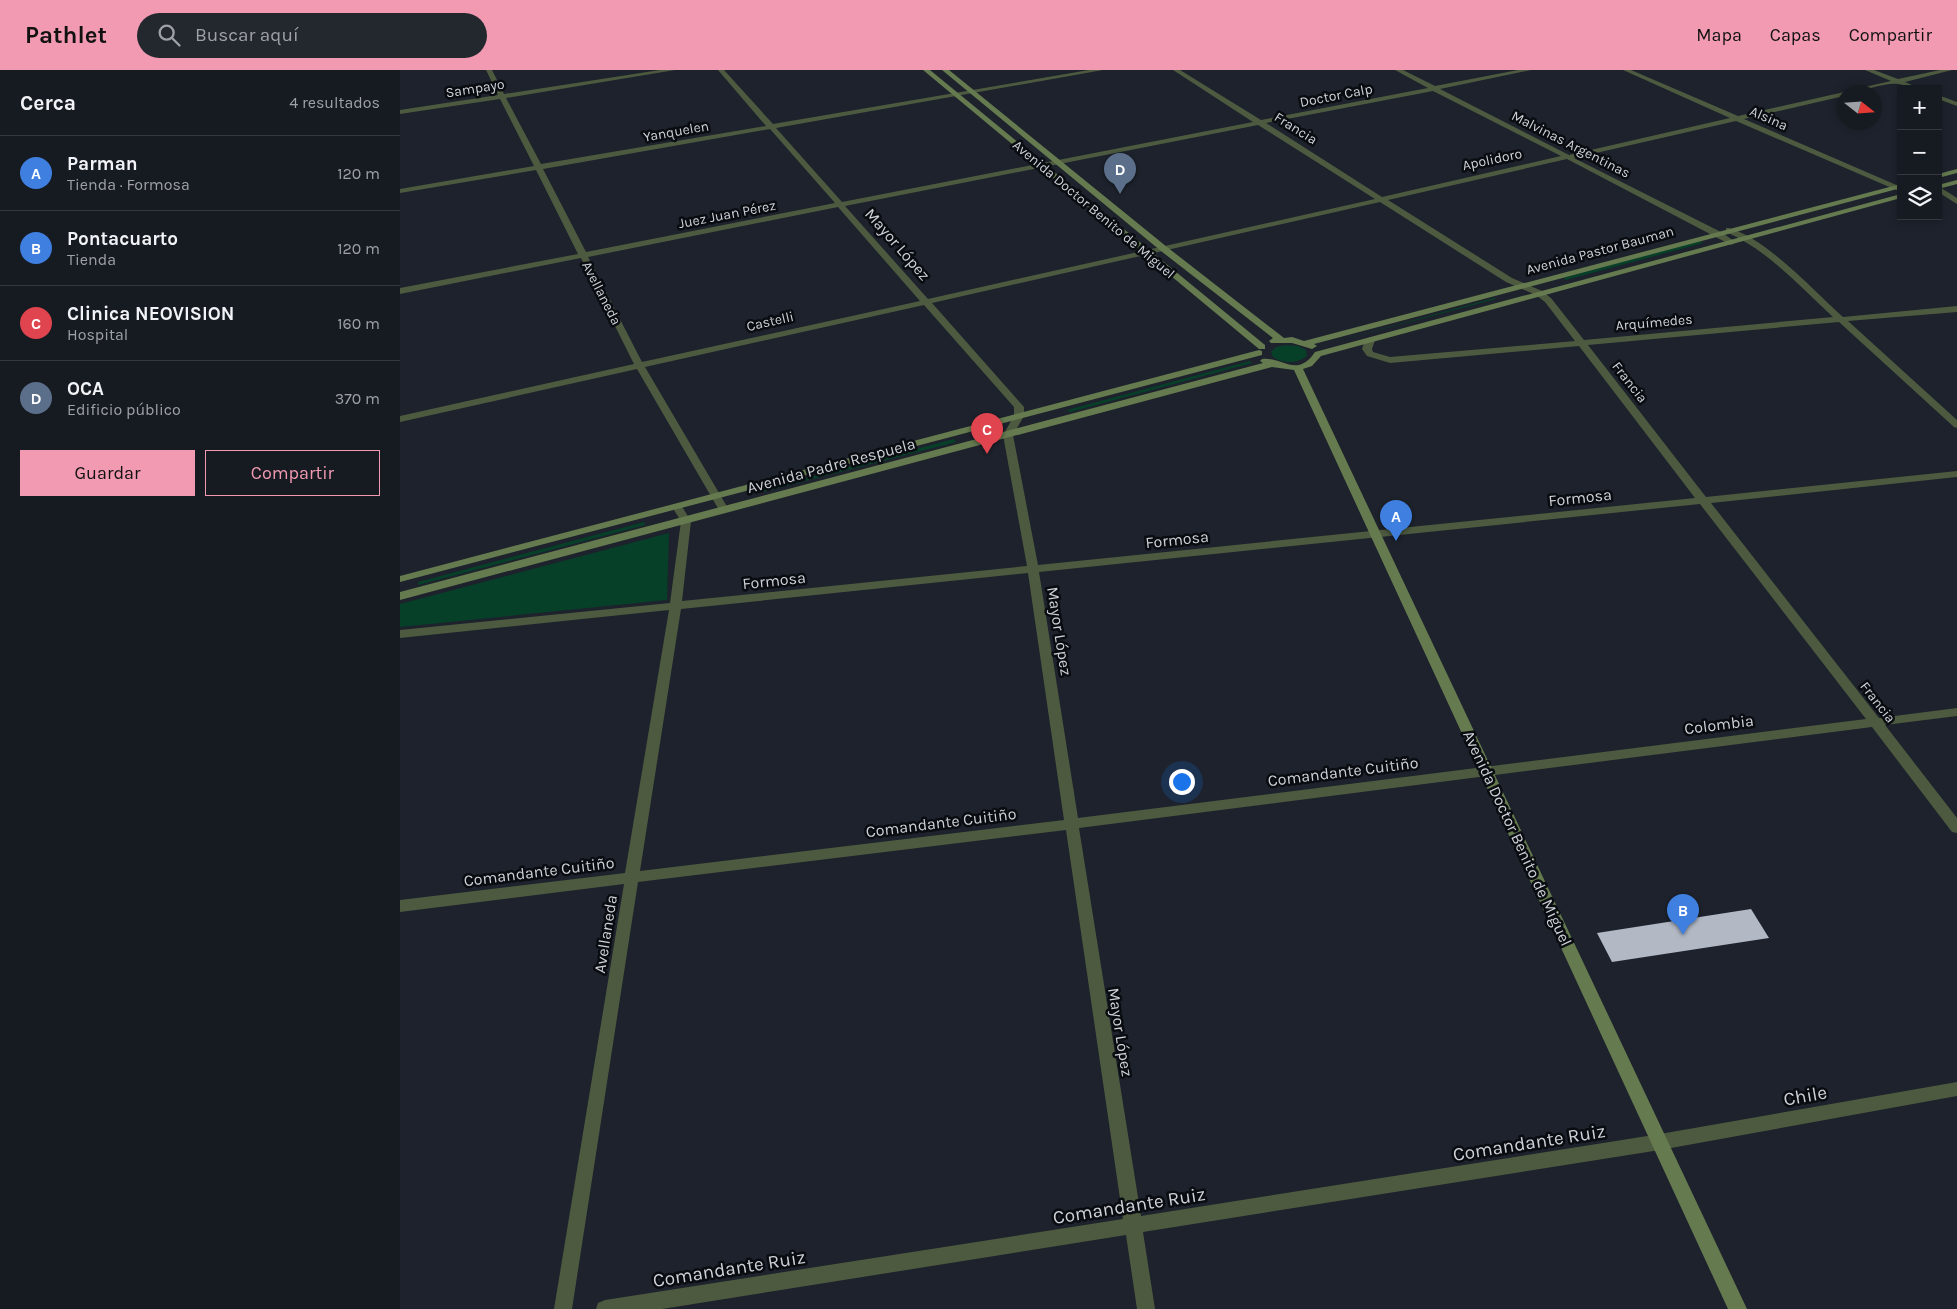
<!DOCTYPE html>
<html lang="es">
<meta charset="utf-8">
<style>
:root{--surface:#161a21;--page:#23272e;--text:#f1f3f6;--muted:#9ea1a5;--line:#35383f;--accent:#f19ab2}
body{margin:0;font-family:Karla,sans-serif;background:var(--page);color:var(--text)}
.controls{position:absolute;right:15px;top:15px;display:grid;overflow:hidden;border-radius:0px;box-shadow:0 2px 8px #0003}
.controls button{width:45px;height:45px;display:grid;place-items:center;padding:0;border:0;border-bottom:1px solid var(--line);background:var(--surface);color:var(--text);font:25px sans-serif}
.compass{position:absolute;left:1437px;top:15px;width:45px;height:45px;border-radius:50%;background:var(--surface);box-shadow:0 2px 8px #0003;rotate:107deg}
.you{position:absolute;left:781px;top:711px;width:18px;height:18px;margin:-12px;border:4px solid #fff;border-radius:50%;background:#1a73e8;box-shadow:0 0 0 8px #1a73e833}
.badge{display:grid;place-items:center;width:32px;height:32px;border-radius:50%;background:var(--accent);color:#fff;font-size:16px;font-weight:700}
.pin{position:absolute;translate:-50% -41px;filter:drop-shadow(0 1px 2px #0008)}
.pin::after{content:'';position:absolute;top:26px;width:18px;height:15px;background:inherit;clip-path:polygon(0 0,100% 0,50% 100%)}
.list{margin:0;padding:0;list-style:none}
h2{display:flex;justify-content:space-between;align-items:center;height:65px;margin:0;padding:0 20px;font-size:21px}
h2 small{font-size:16px;font-weight:400;color:var(--muted)}
.list li{display:grid;grid-template-columns:32px 1fr auto;gap:15px;align-items:center;box-sizing:border-box;height:75px;padding:0 20px;border-top:1px solid var(--line)}
.list b{display:block;font-size:19px;white-space:nowrap}
.list p{margin:0;font-size:16px;white-space:nowrap;color:var(--muted)}
.list em{font-size:16px;font-style:normal;color:var(--muted)}
.actions{display:flex;gap:10px;padding:15px 20px}
.actions a{flex:1;padding:11px 0;border:1px solid var(--accent);border-radius:0px;text-align:center;font-size:18px;color:var(--accent)}
.actions .main{background:var(--accent);color:#111}
.icon{flex:none;width:28px;height:28px;fill:none;stroke:currentColor;stroke-width:2;stroke-linecap:round;stroke-linejoin:round}
.map{position:relative;flex:none;width:1557px;height:1239px;overflow:hidden}
header{display:flex;align-items:center;gap:30px;box-sizing:border-box;height:70px;padding:0 25px;background:var(--accent);color:#111}
header strong{font-size:24px}
nav{display:flex;gap:28px;margin-inline-start:auto;font-size:18px}
.search{width:350px;height:45px;background:var(--page);display:flex;align-items:center;gap:12px;box-sizing:border-box;padding:0 18px;border-radius:28px;color:var(--muted);font-size:19px}
main{display:flex}
aside{flex:1;background:var(--surface)}
.map>svg:first-child{display:block}
</style>
<header>
<strong>Pathlet</strong>
<div class="search"><svg class="icon" aria-label="search" viewBox="0 0 24 24"><circle cx="10" cy="10" r="6"/><path d="M15 15l6 6"/></svg>Buscar aquí</div>
<nav><a>Mapa</a><a>Capas</a><a>Compartir</a></nav>
</header>
<main>
<aside>
<h2>Cerca<small>4 resultados</small></h2>
<ul class="list">
<li><span class="badge" style="background:#3f7fe0">A</span><div><b>Parman</b><p>Tienda · Formosa</p></div><em>120 m</em></li>
<li><span class="badge" style="background:#3f7fe0">B</span><div><b>Pontacuarto</b><p>Tienda</p></div><em>120 m</em></li>
<li><span class="badge" style="background:#e0444e">C</span><div><b>Clinica NEOVISION</b><p>Hospital</p></div><em>160 m</em></li>
<li><span class="badge" style="background:#5c6f8a">D</span><div><b>OCA</b><p>Edificio público</p></div><em>370 m</em></li>
</ul>
<div class="actions"><a class="main">Guardar</a><a>Compartir</a></div>
</aside>
<div class="map">
<svg width="1557" height="1239" viewBox="0 0 1557 1239">
<rect width="100%" height="100%" fill="#1d222c"/>
<g fill="#064028">
<polygon points="1300,171 1303,173 1166,210 1163,208"/>
<polygon points="1094,228 1096,229 927,274"/>
<path d="M886,275L898,276L906,280L907,286C897,294 883,294 873,287L871,282L876,277Z"/>
<polygon points="850,291 852,293 670,342 667,340"/>
<polygon points="554,369 556,372 363,422 362,420"/>
<polygon points="244,452 245,455 18,515 18,512"/>
<polygon points="269,463 267,530 0,557 0,534"/>
</g>
<polygon fill="#b2b9c5" points="1351,839 1369,868 1212,892 1197,863"/>
<g fill="none" stroke-linecap="round" stroke-linejoin="round">
<g fill="#4d5a3f" fill-rule="evenodd">
<path d="M86,0H92L104,24L260,0H275L106,28L141,94L366,56L318,0H324L373,54L689,0H703L376,58L442,132L853,52L773,0H780L861,50L1028,18L995,0H1003L1035,16L1118,0H1131L1040,19L1169,85L1330,48L1223,0H1231L1338,46L1444,22H1446L1444,26L1344,49L1501,117V122L1336,51L1174,88L1321,162L1334,171L1335,173L1331,175L1167,89L988,130L1112,208L1142,221L1151,228L1184,270L1433,247C1400,217 1368,180 1326,162V158H1329C1367,169 1413,220 1443,247L1557,236V242L1448,251L1557,350V358L1554,357L1439,252L1188,275L1306,427L1557,401V407L1311,433L1479,648L1557,638V646L1485,655L1557,748V763L1552,762L1472,657L679,758L741,1146L1260,1064L1557,1012V1026L1260,1080L743,1162L755,1239H737L726,1165L262,1239H196L198,1233L205,1230L723,1149L666,760L238,812L172,1239H154L224,814L0,842V830L225,803L269,540L0,568V560L270,533L281,451L272,437L277,434L281,435L291,451L282,531L627,496L603,365L614,346V337L524,235L245,297L329,440L324,443L319,440L237,299L0,352V346L234,294L181,188L0,224V218L178,184L136,100L0,123V119L134,96L100,29L0,44V40L98,25ZM1033,21L1161,86L982,127L866,53ZM858,55L975,129L528,229L445,136ZM370,59L435,133L186,182L143,99ZM980,132L1106,212L1136,225L1145,232L1175,271L990,287L973,282L972,279L975,270L970,267L965,270L962,279L967,286L990,293L1179,276L1295,428L638,495L613,365L624,346V337L532,233ZM438,137L520,231L242,292L188,187ZM1300,434L1466,649L678,748L639,502ZM628,503L664,750L240,801L281,539Z"/>
<path d="M1465,0H1474L1498,9L1540,0H1552L1505,12L1521,19C1512,19 1506,15 1498,14C1486,12 1462,22 1446,22L1447,21L1491,11Z"/>
<polygon points="1538,25 1557,32 1557,36 1538,29"/>
<polygon points="1538,116 1557,128 1557,134 1538,122"/>
</g>
<g fill="#657a4e" fill-rule="evenodd">
<polygon points="523,0 530,0 865,275 865,279 859,279"/>
<polygon points="542,0 549,0 767,177 884,268 892,267 904,271 1501,114 1501,118 914,274 917,276 912,279 892,273 871,273 869,271 873,268 761,181"/>
<polygon points="1557,99 1557,103 1538,108 1538,104"/>
<polygon points="1557,110 1557,114 1538,119 1538,115"/>
<path d="M1501,124V128L921,286L912,296L903,299L1347,1239H1328L894,300L872,297L0,530V522L863,293L860,291L862,289C881,286 897,309 915,282Z"/>
<polygon points="859,280 862,281 862,285 0,512 0,506"/>
</g>
</g>
<g text-anchor="middle" stroke-width="5" stroke-linejoin="round" paint-order="stroke">
<g font-size="14" fill="#ced2d8" stroke="#090c10">
<text transform="translate(75 18) rotate(-9)" y="5">Sampayo</text>
<text transform="translate(936 25) rotate(-11)" y="5">Doctor Calp</text>
<text transform="translate(1369 48) rotate(24)" y="5">Alsina</text>
<text transform="translate(896 58) rotate(32)" y="5">Francia</text>
<text transform="translate(276 61) rotate(-10)" y="5">Yanquelen</text>
<text transform="translate(1171 74) rotate(27)" y="5">Malvinas Argentinas</text>
<text transform="translate(1092 89) rotate(-12)" y="5">Apolidoro</text>
<text transform="translate(694 139) rotate(40)" y="5">Avenida Doctor Benito de Miguel</text>
<text transform="translate(327 144) rotate(-11)" y="5">Juez Juan Pérez</text>
<text transform="translate(1200 180) rotate(-15)" y="5">Avenida Pastor Bauman</text>
<text transform="translate(202 223) rotate(63)" y="5">Avellaneda</text>
<text transform="translate(370 251) rotate(-13)" y="5">Castelli</text>
<text transform="translate(1254 252) rotate(-5)" y="5">Arquímedes</text>
<text transform="translate(1230 312) rotate(52)" y="5">Francia</text>
<text transform="translate(1478 632) rotate(52)" y="5">Francia</text>
</g>
<g font-size="16" fill="#ced2d8" stroke="#090c10">
<text transform="translate(498 174) rotate(49)" y="6">Mayor López</text>
<text transform="translate(431 395) rotate(-15)" y="6">Avenida Padre Respuela</text>
<text transform="translate(1180 427) rotate(-6)" y="6">Formosa</text>
<text transform="translate(777 469) rotate(-6)" y="6">Formosa</text>
<text transform="translate(374 510) rotate(-6)" y="6">Formosa</text>
<text transform="translate(660 561) rotate(81)" y="6">Mayor López</text>
<text transform="translate(1319 654) rotate(-7)" y="6">Colombia</text>
<text transform="translate(943 701) rotate(-7)" y="6">Comandante Cuitiño</text>
<text transform="translate(541 752) rotate(-7)" y="6">Comandante Cuitiño</text>
<text transform="translate(1118 768) rotate(65)" y="6">Avenida Doctor Benito de Miguel</text>
<text transform="translate(139 801) rotate(-7)" y="6">Comandante Cuitiño</text>
<text transform="translate(205 864) rotate(-81)" y="6">Avellaneda</text>
<text transform="translate(721 962) rotate(81)" y="6">Mayor López</text>
</g>
<g font-size="19" fill="#ced2d8" stroke="#090c10">
<text transform="translate(1405 1025) rotate(-10)" y="7">Chile</text>
<text transform="translate(1129 1072) rotate(-9)" y="7">Comandante Ruiz</text>
<text transform="translate(729 1135) rotate(-9)" y="7">Comandante Ruiz</text>
<text transform="translate(329 1198) rotate(-9)" y="7">Comandante Ruiz</text>
</g>
</g>
</svg>
<div class="controls">
<button>+</button>
<button>−</button>
<button><svg class="icon" aria-label="layers" viewBox="0 0 24 24"><path d="M12 4l9 5-9 5-9-5zM3 14l9 5 9-5"/></svg></button>
</div>
<svg class="compass" viewBox="-18 -18 36 36"><path d="M0-13l5 13h-10z" fill="#e53935"/><path d="M0 13l5-13h-10z" fill="#9ea1a5"/></svg>
<div class="you"></div>
<div class="pin badge" style="left:996px;top:471px;background:#3f7fe0">A</div>
<div class="pin badge" style="left:1283px;top:865px;background:#3f7fe0">B</div>
<div class="pin badge" style="left:587px;top:384px;background:#e0444e">C</div>
<div class="pin badge" style="left:720px;top:124px;background:#5c6f8a">D</div>
</div>
</main>
